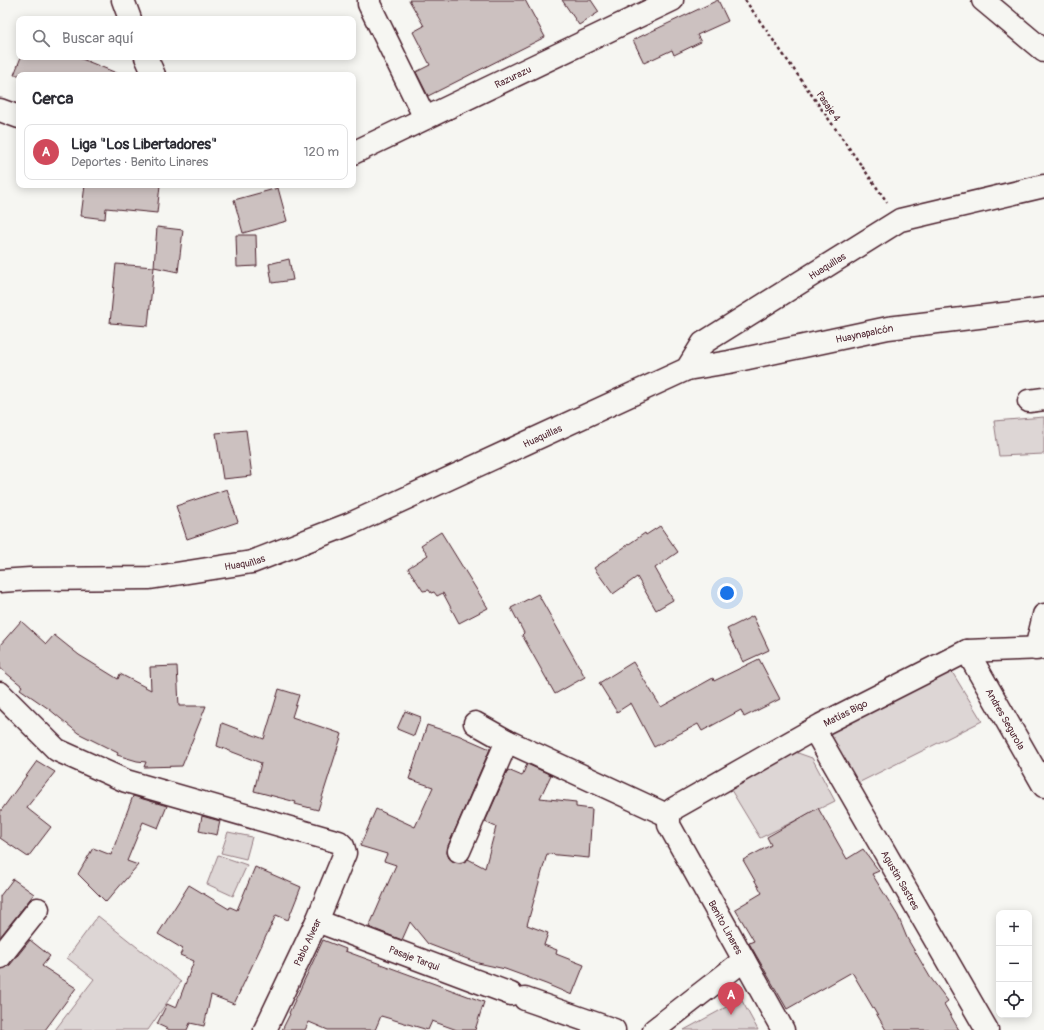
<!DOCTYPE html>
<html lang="es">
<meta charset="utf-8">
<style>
:root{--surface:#fff;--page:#f7f7f7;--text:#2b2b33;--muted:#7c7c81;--line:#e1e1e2;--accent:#d1495b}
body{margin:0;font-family:Pangolin,sans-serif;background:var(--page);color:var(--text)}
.controls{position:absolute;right:12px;bottom:12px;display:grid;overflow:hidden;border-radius:8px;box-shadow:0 2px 10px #0003}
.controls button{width:36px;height:36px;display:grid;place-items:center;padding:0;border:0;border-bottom:1px solid var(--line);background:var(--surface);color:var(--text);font:20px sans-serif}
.you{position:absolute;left:727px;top:593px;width:14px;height:14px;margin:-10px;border:3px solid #fff;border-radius:50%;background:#1a73e8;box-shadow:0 0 0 6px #1a73e833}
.badge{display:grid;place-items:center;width:26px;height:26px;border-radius:50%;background:var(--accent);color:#fff;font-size:13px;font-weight:700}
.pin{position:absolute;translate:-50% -33px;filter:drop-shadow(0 1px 2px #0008)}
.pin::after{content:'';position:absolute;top:21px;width:14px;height:12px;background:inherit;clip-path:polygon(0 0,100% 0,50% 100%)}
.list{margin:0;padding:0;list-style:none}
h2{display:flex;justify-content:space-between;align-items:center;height:52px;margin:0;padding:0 16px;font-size:17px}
h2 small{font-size:13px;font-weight:400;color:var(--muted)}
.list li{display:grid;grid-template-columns:26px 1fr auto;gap:12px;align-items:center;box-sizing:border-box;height:56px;margin:0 8px 8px;padding:0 8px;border:1px solid var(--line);border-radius:8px}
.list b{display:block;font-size:15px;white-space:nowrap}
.list p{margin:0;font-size:13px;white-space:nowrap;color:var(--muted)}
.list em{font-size:13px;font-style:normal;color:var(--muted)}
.icon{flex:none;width:22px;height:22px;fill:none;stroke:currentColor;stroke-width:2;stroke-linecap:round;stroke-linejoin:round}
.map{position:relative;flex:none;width:1044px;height:1030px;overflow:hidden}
.search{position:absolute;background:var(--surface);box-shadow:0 2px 10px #0003;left:16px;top:16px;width:340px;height:44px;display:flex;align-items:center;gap:10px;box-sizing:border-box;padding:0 14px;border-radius:8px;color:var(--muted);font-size:15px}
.panel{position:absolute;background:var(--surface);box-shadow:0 2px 10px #0003;left:16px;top:72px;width:340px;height:116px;border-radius:8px}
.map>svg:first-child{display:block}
</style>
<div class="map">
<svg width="1044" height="1030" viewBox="0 0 1044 1030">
<rect width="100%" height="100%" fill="#f6f6f2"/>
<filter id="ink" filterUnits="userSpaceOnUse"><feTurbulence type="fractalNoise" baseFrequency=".025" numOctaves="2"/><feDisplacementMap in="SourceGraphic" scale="8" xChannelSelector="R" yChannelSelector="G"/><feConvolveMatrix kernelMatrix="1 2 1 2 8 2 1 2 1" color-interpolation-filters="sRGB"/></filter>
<g filter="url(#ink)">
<g fill="#ddd6d5" stroke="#947a80">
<polygon points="1044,417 1044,454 999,456 994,421"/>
<polygon points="946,662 982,721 848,788 821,725"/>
<polygon points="795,752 812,758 835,801 760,838 731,790"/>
<polygon points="228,832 252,837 246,859 221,853"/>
<polygon points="218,855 247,865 233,896 207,884"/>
<polygon points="98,916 181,982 148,1030 55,1030 94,979 67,958"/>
<polygon points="741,999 758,1030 684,1030"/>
</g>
<g fill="#ccc1c0" stroke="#4a1f2b">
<polygon points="409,0 525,0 545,37 428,96 416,72 430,65 413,32 424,26"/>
<polygon points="562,0 591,0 599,12 579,25"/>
<polygon points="718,0 728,21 697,35 701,42 674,55 672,50 644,63 633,40"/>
<polygon points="21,57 77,57 119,74 119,75 14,75"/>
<polygon points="85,185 160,185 157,213 106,208 105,219 81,216"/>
<polygon points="278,188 287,221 243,233 234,200"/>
<polygon points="157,227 183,230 178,272 154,267"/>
<polygon points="236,235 256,235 257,266 237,267"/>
<polygon points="289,259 293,280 272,283 269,264"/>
<polygon points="116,264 154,267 148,326 110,323"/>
<polygon points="246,430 252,476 223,479 216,433"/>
<polygon points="227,489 238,522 187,539 176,506"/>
<polygon points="660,526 678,552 655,568 673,600 656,610 637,577 613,594 594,568 645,533 646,535"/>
<polygon points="441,532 488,608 459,623 443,593 437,596 434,592 431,593 429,590 423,591 408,568 428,555 421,545"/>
<polygon points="538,594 585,677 555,694 522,635 524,633 511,608"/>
<polygon points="753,616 769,650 743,662 727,629"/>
<polygon points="21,621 46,644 54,635 79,655 118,679 120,674 151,690 150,667 177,666 179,706 206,706 182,766 144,767 146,762 137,761 117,755 118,753 78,733 49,709 20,689 22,686 0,668 0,645"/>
<polygon points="759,659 780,699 744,717 741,710 702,731 698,724 654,747 631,703 617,712 599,683 633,662 661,707 713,678 714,681"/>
<polygon points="279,689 299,695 292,717 342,734 318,810 295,804 296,802 254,791 261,763 217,746 222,723 264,739"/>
<polygon points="405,711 421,717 414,736 397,729"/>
<polygon points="427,725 458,735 490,749 448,846 447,853 449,858 454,862 461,863 468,859 485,868 496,827 485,822 508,770 522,776 527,764 551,775 540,798 576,802 576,807 592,809 589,858 547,854 527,925 548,933 544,945 557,950 556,954 584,965 572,995 546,984 505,969 478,963 428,944 410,922 402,940 369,927 396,865 384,861 387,854 360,846 376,809 415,827 433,787 409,779"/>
<polygon points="37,761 55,772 27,807 28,809 51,827 28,857 0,838 0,812"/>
<polygon points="133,796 167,806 158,828 143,822 127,861 138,865 106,902 78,874 93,848 111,855"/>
<polygon points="818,808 847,859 863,849 879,871 872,874 898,916 907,938 930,977 948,1001 944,1004 959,1030 886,1030 852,972 787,1009 749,943 754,941 735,909 762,893 743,860 771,845 767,837"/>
<polygon points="202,816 220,821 217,835 199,831"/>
<polygon points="255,867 301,887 288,920 276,915 234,1004 211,995 204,1026 190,1023 187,1030 170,1030 157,1024 167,1004 176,1008 194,961 180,955 183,949 158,934 189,885 229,909 230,907 237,910"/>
<polygon points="13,879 34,894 0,937 0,896"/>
<polygon points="30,940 50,956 42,966 76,988 45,1030 0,1030 0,969 5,968 10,965"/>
<polygon points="323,940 346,949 345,951 484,1002 475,1030 457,1030 432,1021 428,1030 381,1016 375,1030 328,1030 309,1022 305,1030 282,1030 290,1014 289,1013"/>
</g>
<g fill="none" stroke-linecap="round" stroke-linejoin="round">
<g stroke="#4a1f2b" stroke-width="25">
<g id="minor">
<polyline points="123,0 130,19"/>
<polyline points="369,0 369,4 425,118"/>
<polyline points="983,0 1044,51"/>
<polyline points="146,57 154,75"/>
<polyline points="0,110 19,117"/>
<path id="s1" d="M353,153L672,0"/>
<path id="s2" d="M687,369L729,362L888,328L1044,309"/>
<polyline points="1029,401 1044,399"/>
<path id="s3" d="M0,581L30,579L150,578L252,562L350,524L687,369L703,343L900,220L1044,186"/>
<polyline points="1036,649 1044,615"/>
<path id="s4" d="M967,651L1044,786"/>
<polyline points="0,693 57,750 126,781 339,842 343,846 345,853 317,921 265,1030"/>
<polyline points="475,723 507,741 669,816"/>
<path id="s5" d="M814,729L987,1030"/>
<polyline points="459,851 507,741"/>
<path id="s6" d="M317,921L511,994"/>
<polyline points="0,957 38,909"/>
<polyline points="525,999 614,1030"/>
<polyline points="654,1030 744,960"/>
<path id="s7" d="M783,1030L669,825V816L673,809L821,725L967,651L1044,648"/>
</g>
</g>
<polyline stroke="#4a1f2b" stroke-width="2.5" stroke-dasharray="3 3" stroke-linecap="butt" points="745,0 887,202"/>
<use href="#minor" stroke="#f6f6f2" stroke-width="22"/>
</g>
</g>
<g text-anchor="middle" stroke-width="4" stroke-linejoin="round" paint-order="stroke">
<g font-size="10" fill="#4a1f2b" stroke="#f6f6f2">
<text dy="4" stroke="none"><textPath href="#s1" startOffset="177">Razurazu</textPath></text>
<text transform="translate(829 106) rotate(55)" y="4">Pasaje 4</text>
<text dy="4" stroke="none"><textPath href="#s3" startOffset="906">Huaquillas</textPath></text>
<text dy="4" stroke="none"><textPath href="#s2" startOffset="181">Huaynapalcón</textPath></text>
<text dy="4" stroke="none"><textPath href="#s3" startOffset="570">Huaquillas</textPath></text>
<text dy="4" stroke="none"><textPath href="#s3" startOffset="246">Huaquillas</textPath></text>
<text dy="4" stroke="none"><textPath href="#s7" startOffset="449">Matías Bigo</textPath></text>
<text dy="4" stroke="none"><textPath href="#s4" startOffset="78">Andres Segurola</textPath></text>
<text dy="4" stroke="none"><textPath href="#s5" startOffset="174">Agustin Sastres</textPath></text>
<text transform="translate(726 927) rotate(61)" y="4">Benito Linares</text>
<text transform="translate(307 942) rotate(-65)" y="4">Pablo Alvear</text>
<text dy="4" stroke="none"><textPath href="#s6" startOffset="104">Pasaje Tarqui</textPath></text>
</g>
</g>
</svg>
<div class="controls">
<button>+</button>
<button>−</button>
<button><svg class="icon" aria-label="locate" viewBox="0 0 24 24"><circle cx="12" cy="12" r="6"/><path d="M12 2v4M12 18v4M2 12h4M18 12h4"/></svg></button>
</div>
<div class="you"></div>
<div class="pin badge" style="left:731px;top:1015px">A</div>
<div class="search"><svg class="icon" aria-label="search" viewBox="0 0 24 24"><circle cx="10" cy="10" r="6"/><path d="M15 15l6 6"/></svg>Buscar aquí</div>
<section class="panel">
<h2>Cerca<small></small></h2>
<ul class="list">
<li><span class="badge">A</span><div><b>Liga &quot;Los Libertadores&quot;</b><p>Deportes · Benito Linares</p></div><em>120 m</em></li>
</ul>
</section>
</div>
